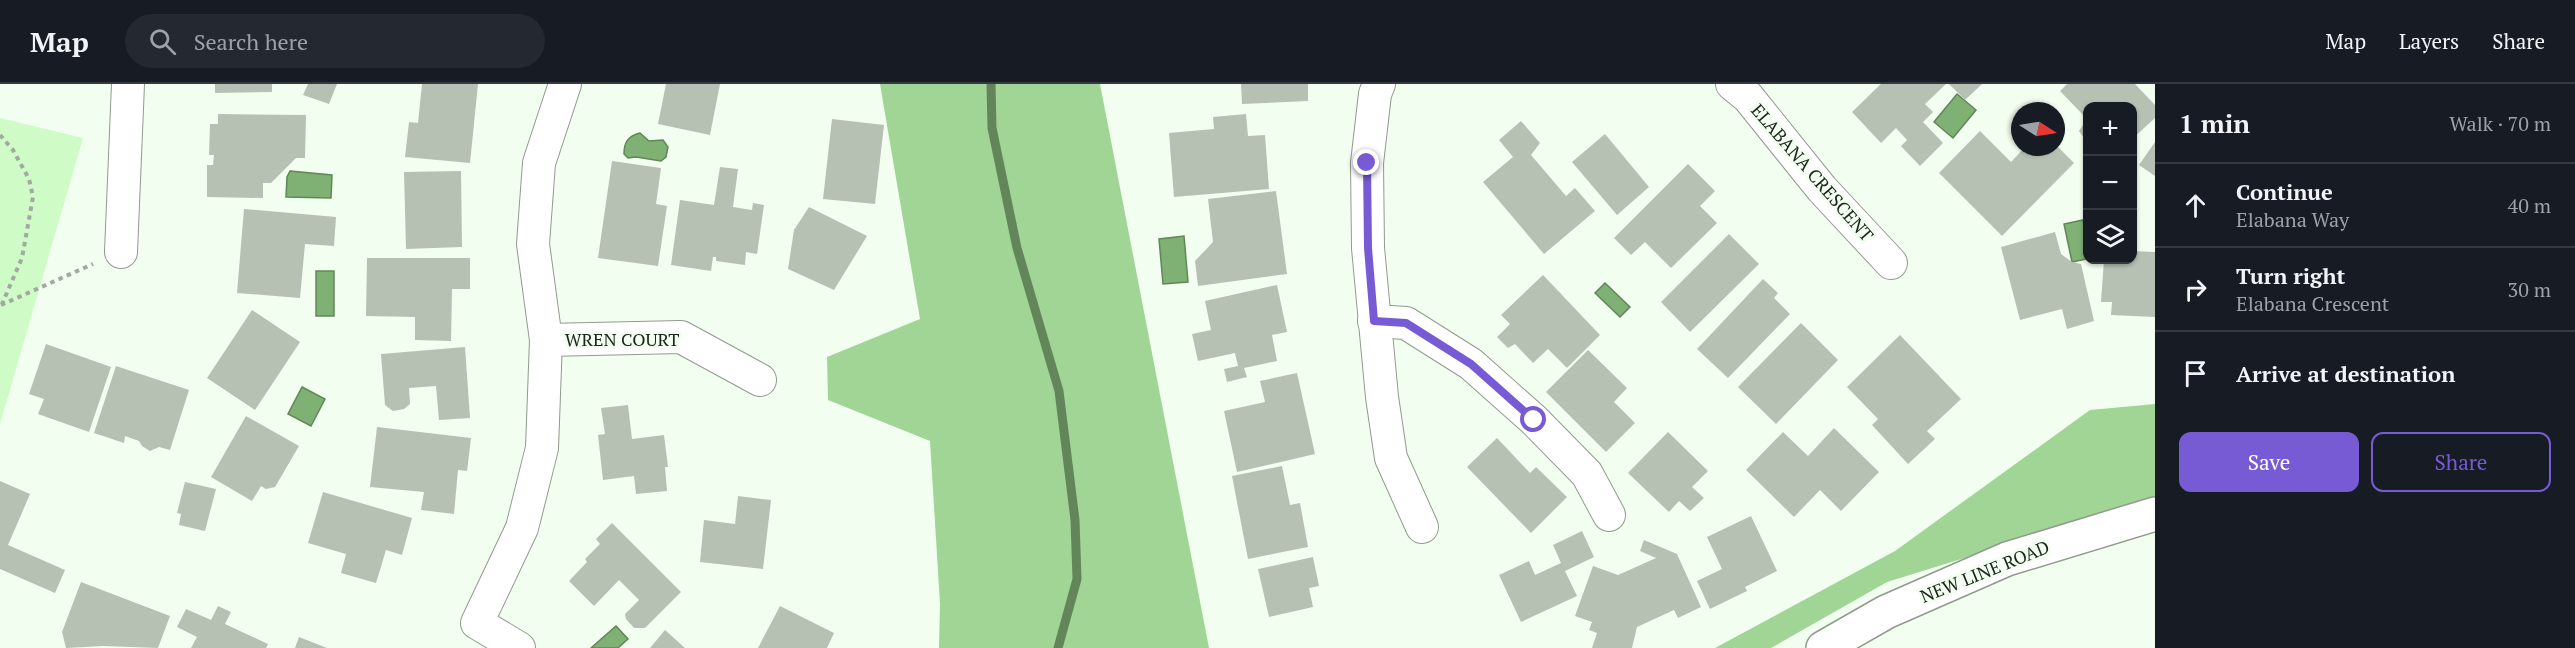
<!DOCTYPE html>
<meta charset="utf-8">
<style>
:root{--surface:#171b24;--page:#242831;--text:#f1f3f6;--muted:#9ea1a6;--line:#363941;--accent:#775bd5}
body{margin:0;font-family:"PT Serif",serif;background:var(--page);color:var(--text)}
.controls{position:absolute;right:18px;top:18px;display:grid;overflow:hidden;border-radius:12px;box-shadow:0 2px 4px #0004}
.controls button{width:54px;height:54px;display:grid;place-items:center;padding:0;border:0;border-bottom:2px solid var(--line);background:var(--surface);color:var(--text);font:30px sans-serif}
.compass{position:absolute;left:2011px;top:18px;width:54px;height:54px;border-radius:50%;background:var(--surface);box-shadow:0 2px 4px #0004;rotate:102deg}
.stop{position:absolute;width:18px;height:18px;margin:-14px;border:4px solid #775bd5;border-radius:50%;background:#fff}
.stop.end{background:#775bd5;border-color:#fff;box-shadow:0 2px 6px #0008}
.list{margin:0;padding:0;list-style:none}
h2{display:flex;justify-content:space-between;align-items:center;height:78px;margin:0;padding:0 24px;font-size:26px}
h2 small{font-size:20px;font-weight:400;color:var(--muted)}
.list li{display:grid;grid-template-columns:39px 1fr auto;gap:18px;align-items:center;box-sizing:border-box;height:84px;padding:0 24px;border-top:2px solid var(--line)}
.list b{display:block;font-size:22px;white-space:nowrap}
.list p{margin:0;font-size:20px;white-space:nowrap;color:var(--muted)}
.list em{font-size:20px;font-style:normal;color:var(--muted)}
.actions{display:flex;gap:12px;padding:18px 24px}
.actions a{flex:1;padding:14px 0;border:2px solid var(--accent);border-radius:12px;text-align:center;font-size:21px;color:var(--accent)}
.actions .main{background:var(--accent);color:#fff}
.icon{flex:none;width:33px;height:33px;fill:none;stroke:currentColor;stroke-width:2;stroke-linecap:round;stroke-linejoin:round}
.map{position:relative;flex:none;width:2155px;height:564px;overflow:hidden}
header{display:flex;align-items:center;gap:36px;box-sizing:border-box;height:84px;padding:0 30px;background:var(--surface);border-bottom:2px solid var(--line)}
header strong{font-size:28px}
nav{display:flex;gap:33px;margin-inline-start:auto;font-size:21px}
.search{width:420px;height:54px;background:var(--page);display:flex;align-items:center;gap:15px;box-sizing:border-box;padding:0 21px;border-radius:33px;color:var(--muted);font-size:22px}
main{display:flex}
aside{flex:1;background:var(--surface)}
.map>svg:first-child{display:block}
</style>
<header>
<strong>Map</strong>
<div class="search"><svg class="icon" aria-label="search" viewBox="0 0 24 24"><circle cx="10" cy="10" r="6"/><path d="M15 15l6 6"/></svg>Search here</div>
<nav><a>Map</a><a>Layers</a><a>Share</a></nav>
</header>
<main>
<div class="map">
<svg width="2155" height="564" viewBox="0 0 2155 564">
<rect width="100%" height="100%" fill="#f2fef0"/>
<polygon fill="#cffbc6" points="0,34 83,54 0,340"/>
<g fill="#a1d596">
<polygon points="880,0 1100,0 1209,564 939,564 940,520 930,357 828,316 827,273 920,235"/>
<polygon points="2155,320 2155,415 1887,498 1771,564 1715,564 1895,467 2090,326"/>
</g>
<g fill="#7fb174" stroke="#62865a" stroke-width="1.5">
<polygon points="1957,10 1976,26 1953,54 1934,38"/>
<path d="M640,49L649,57L663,56L668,63L666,73L661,77L636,73L628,74L624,70C624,58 628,52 640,49Z"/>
<polygon points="290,87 332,91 331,114 286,113 287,93"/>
<polygon points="2083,136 2087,157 2087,175 2072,178 2064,140"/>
<polygon points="1184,152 1188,198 1163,200 1159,155"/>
<rect x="316" y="187" width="18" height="45"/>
<polygon points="1605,199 1630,223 1620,233 1595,209"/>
<polygon points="302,303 325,315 311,342 288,330"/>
<polygon points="616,542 628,555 618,564 591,564"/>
</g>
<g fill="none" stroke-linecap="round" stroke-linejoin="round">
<polyline stroke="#62865a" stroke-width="9" points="991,0 992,44 1017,164 1059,307 1075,436 1077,495 1058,564"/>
</g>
<g fill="#b6c1b3">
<polygon points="215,0 272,0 272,8 215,9"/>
<polygon points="308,0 337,0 329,20 303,11"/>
<polygon points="422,0 478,0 470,79 405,73 409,38 418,39"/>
<polygon points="666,0 720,0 710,51 658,40"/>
<polygon points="1241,0 1308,0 1308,17 1242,20"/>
<polygon points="1881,0 1946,0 1925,20 1933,28 1923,38 1943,59 1920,82 1901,62 1907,56 1896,44 1881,59 1852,28"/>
<polygon points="1949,0 1982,0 1965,16"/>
<polygon points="2067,0 2135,0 2155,21 2155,34 2132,55 2132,22 2088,22 2088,60 2079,47 2087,35 2060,7"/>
<polygon points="218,30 306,31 305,74 296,74 271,99 263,99 263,114 207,113 207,81 213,81 214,71 209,71 210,40 218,40"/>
<polygon points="1246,30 1248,52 1265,51 1269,105 1174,113 1169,49 1214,45 1213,33"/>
<polygon points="832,35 884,41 875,120 823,115"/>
<polygon points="1521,37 1540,59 1531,71 1566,112 1575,104 1595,127 1544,170 1483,98 1513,73 1499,56"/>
<polygon points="1980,47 2011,78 2025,63 2056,63 2056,61 2074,79 2002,152 1939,89"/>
<polygon points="1605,50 1649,103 1617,131 1572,78"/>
<polygon points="2155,58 2155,92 2139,81"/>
<polygon points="612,77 661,84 656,120 667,122 658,182 598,174"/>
<polygon points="1688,80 1715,107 1700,122 1717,139 1671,184 1645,158 1631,171 1614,154"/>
<polygon points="720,83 738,85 733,123 752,126 753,119 764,121 757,170 746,168 745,181 716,177 716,173 713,173 711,187 671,181 680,116 714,121"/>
<polygon points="461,87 462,163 406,165 404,88"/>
<polygon points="1276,107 1287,190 1198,202 1195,177 1213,158 1208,115"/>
<polygon points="809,123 867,152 834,206 788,185 794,146"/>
<polygon points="244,125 336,133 334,162 305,160 300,214 237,209"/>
<polygon points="2055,148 2061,170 2072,178 2081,180 2094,237 2067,245 2062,225 2020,236 2001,163"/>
<polygon points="1729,150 1759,180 1690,248 1661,218"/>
<polygon points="2132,167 2155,168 2155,233 2111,231 2112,218 2101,218 2104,176 2132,176"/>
<polygon points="367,174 470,174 470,205 452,205 451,257 415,256 415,233 366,232"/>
<polygon points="1543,191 1600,251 1567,284 1548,265 1533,279 1515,260 1508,264 1497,253 1510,240 1501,231"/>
<polygon points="1763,195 1778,209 1774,214 1790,230 1728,294 1697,265"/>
<polygon points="1277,201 1287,248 1272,251 1277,277 1244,284 1247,293 1227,298 1224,285 1238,282 1235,269 1198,277 1192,250 1211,246 1205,217"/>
<polygon points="252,226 300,258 255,326 207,294"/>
<polygon points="1801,239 1838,276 1776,340 1738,303"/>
<polygon points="1900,251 1961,315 1927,347 1935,355 1908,380 1872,341 1878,335 1847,303"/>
<polygon points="46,260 111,283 89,348 38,330 44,315 29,310"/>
<polygon points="465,263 470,334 439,336 436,302 409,304 410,320 404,325 393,327 385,321 381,270"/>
<polygon points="1588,266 1627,304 1614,318 1635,339 1606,368 1546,308"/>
<polygon points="116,282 189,306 170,366 159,363 150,367 142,362 139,357 125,352 124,359 94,349"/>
<polygon points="1297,289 1315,370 1237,388 1224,327 1265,318 1260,297"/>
<polygon points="628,321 632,355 664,351 668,383 665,383 667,407 636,410 634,392 603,396 598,351 605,350 601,324"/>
<polygon points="246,332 299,362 275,403 266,405 261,402 252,417 211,393"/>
<polygon points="377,343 471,354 467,387 458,386 454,430 421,426 424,408 370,403"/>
<polygon points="1834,344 1879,388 1841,427 1820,406 1794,433 1746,386 1783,348 1808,372"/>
<polygon points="1668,348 1708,387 1692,403 1704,414 1690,427 1679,417 1669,428 1628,389"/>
<polygon points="1497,354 1530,389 1536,383 1567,413 1531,449 1467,383"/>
<polygon points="1282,382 1290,421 1300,419 1308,463 1248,475 1232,392"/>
<polygon points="0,397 30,410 8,461 65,486 55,509 0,485"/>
<polygon points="185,398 216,405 205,447 179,441 181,430 177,429"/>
<polygon points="323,408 412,434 402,471 386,466 376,499 341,489 346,470 308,459"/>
<polygon points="738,412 771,416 763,485 700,478 704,436 735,440"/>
<polygon points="1751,432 1777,487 1745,503 1747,507 1710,525 1697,497 1722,485 1707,453"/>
<polygon points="612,439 681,508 645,544 634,544 626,535 625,530 639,516 619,496 594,522 569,497 587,478 585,475 600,460 596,455"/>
<polygon points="1582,447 1594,473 1565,487 1577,512 1521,538 1499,491 1529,477 1535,491 1561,479 1553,461"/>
<polygon points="1644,456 1677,470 1701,523 1678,534 1674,526 1637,543 1632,564 1592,564 1597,549 1589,546 1592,538 1575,532 1593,482 1618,491 1656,474 1640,467"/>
<polygon points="1313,473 1319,502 1309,504 1313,523 1269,533 1258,485"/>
<polygon points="81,498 170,532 158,564 103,562 66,564 62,548"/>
<polygon points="218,522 231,528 225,540 268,560 266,564 191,564 197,553 177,543 186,525 211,536"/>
<polygon points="780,522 834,549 827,564 758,564"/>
<polygon points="665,546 685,564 650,564"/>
<polygon points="299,553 327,564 295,564"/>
</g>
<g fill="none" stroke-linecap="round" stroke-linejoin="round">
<g stroke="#909b8d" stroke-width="34">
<g id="minor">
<polyline points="1379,0 1375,10 1367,79 1368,164 1382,313 1391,374 1422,443"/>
<polyline points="1732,0 1748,13 1822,105 1891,179"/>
<polyline points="121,168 128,0"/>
<polyline points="1374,237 1406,239 1471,280 1534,336 1587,390 1609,431"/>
<polyline points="546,256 681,253 760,296"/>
<polyline points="519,564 477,539 522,444 542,364 546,256 533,160 539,79 565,0"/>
</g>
</g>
<g stroke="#909b8d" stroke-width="36">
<polyline id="major" points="1823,564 1886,528 2007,475 2155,430"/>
</g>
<g stroke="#a1aa9f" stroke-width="4" stroke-dasharray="4.5 4.5" stroke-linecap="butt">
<polyline points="0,51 13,66 29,95 33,113 22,174 2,220"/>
<polyline points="1,221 93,180"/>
</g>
<use href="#minor" stroke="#fff" stroke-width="32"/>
<use href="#major" stroke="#fff" stroke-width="33"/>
</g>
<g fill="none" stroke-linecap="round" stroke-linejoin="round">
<polyline stroke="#775bd5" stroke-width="8" points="1367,79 1368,164 1374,237 1406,239 1471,280 1534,336"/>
</g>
<g text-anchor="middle" stroke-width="6" stroke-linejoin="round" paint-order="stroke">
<g font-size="18" fill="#1e231d" stroke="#f2fef0">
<text transform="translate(1812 89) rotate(49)" y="6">ELABANA CRESCENT</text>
<text x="622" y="262">WREN COURT</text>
<text transform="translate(1985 488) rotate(-22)" y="6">NEW LINE ROAD</text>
</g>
</g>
</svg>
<div class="controls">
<button>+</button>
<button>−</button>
<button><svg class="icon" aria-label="layers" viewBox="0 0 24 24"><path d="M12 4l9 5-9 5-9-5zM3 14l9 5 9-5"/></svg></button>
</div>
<svg class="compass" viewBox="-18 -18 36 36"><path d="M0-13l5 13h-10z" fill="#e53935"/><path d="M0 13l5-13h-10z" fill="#9ea1a6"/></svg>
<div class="stop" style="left:1534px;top:336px"></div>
<div class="stop end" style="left:1367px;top:79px"></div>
</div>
<aside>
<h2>1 min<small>Walk · 70 m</small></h2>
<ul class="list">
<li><svg class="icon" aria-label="ahead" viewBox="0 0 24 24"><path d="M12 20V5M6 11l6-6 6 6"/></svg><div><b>Continue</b><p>Elabana Way</p></div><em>40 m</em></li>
<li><svg class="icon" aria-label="right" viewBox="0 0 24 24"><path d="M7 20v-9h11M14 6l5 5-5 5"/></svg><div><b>Turn right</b><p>Elabana Crescent</p></div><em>30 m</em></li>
<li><svg class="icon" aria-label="arrive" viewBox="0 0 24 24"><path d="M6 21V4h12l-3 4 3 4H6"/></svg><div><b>Arrive at destination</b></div></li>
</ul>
<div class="actions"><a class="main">Save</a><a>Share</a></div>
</aside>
</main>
